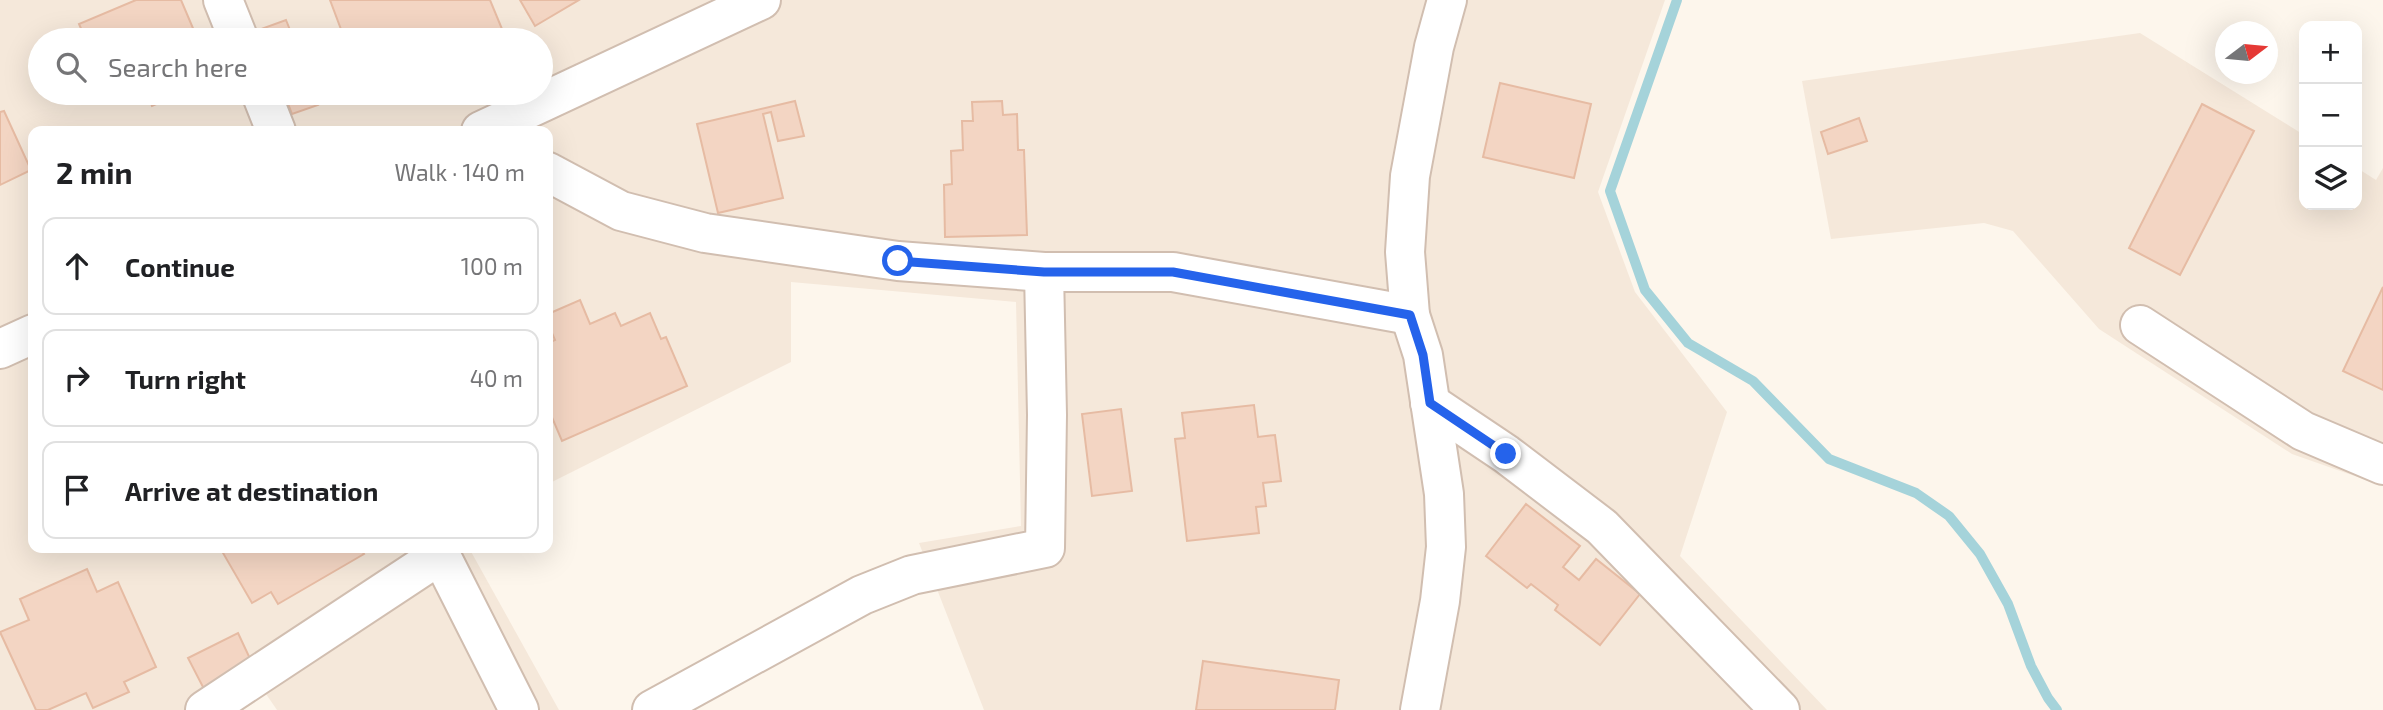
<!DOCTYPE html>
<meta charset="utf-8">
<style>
:root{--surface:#fff;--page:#f6f6f6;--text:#202124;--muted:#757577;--line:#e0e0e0}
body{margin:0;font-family:"Exo 2",sans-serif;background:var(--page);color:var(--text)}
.controls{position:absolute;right:21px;top:21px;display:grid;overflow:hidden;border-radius:14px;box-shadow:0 7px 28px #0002}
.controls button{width:63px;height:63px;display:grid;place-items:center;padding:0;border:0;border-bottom:2px solid var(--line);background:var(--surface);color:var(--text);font:35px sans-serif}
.compass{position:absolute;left:2215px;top:21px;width:63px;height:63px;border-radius:50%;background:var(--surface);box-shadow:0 7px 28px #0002;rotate:74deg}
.stop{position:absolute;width:21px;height:21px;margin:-16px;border:5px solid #2563eb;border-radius:50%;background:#fff}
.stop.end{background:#2563eb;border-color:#fff;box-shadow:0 2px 7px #0008}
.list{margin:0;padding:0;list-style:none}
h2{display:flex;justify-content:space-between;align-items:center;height:91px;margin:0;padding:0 28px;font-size:30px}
h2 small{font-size:23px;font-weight:400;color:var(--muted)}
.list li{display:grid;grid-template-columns:46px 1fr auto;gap:21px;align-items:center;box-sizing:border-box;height:98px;margin:0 14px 14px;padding:0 14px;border:2px solid var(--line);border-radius:14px}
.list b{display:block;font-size:26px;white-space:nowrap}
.list em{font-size:23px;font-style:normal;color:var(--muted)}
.icon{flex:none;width:38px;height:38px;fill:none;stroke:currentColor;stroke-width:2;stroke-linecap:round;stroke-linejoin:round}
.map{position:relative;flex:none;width:2383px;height:710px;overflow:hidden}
.search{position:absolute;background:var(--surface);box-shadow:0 7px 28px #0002;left:28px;top:28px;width:525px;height:77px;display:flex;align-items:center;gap:18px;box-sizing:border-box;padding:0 24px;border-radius:38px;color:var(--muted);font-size:26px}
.panel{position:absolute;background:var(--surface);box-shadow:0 7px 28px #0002;left:28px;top:126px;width:525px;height:427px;border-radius:14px}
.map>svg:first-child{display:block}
</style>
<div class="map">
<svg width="2383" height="710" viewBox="0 0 2383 710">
<rect width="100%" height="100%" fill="#fdf6ec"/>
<g fill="#f5e8da" fill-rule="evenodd">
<path d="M0,0H1665L1598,192L1635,292L1727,412L1680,556L1827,710H984L919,543L1021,526L1016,302L791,282V362L548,484V131H33V548H469L559,710H277L266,694L243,710H0ZM40,40H541V93H40Z"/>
<polygon points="2140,33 2304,135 2304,205 2357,205 2357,168 2376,180 2383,168 2383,486 2292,454 2099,329 2013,231 1984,223 1831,239 1802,81"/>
</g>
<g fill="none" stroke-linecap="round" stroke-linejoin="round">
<polyline stroke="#a5d3da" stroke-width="10" points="1677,0 1610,191 1645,290 1688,343 1753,381 1829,459 1916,493 1949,516 1980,554 2008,604 2031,666 2048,698 2057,710"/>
</g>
<g fill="#f3d5c3" stroke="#e6bba3" stroke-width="2">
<polygon points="136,0 181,0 198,40 86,40 79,24"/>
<polygon points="330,0 490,0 502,29 474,40 345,40"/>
<polygon points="520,0 579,0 535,26"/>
<polygon points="286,20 294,40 265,40 261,29"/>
<polygon points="1500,83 1591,104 1574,178 1483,157"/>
<polygon points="147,93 176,93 177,95 152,106"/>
<polygon points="284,93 313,93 318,105 292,114"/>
<polygon points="795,101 804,136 778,141 771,112 763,114 783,198 718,213 697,124"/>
<polygon points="1002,101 1003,115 1017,114 1018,150 1024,150 1027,235 945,237 944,185 952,184 951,151 963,150 962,121 973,121 972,102"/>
<polygon points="2202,104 2254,131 2180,275 2129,248"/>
<polygon points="4,111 31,170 0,185 0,112"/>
<polygon points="1859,118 1867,141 1828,154 1821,132"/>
<polygon points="2383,287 2383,390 2343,371"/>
<polygon points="580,300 590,324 615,313 621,326 650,313 661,339 666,337 687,386 562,441 548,408 548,343 555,340 548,324 548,314"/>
<polygon points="1254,405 1258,437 1275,435 1281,481 1263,483 1266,506 1256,507 1259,533 1187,541 1175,439 1185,438 1182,413"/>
<polygon points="1121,409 1132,491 1092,496 1082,414"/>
<polygon points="1526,504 1580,546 1563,567 1579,580 1596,559 1640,594 1600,645 1555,610 1558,605 1531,584 1527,588 1486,556"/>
<polygon points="232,548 360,548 364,554 278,604 271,592 252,603 223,553"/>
<polygon points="87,569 97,592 118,582 156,667 124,682 129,692 93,708 86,693 48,710 36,710 0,632 29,620 20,599"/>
<polygon points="238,633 253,665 204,689 188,658"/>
<polygon points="1203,661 1339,680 1335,710 1196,710"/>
</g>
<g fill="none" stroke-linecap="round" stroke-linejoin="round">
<g stroke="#d1beb0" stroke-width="42">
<g id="minor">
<polyline points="223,0 239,40"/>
<polyline points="261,93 276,131"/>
<polyline points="481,131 761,0"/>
<polyline points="548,172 621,211 705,233 898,261 1044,272 1173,272 1410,315"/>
<polyline points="2140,325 2303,431 2383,465"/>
<polyline points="0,349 33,334"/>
<polyline points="1430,403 1506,454 1602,527 1780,710"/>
<polyline points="437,548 519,710"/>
<polyline points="205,710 440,555"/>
<polyline points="652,710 862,595 912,575 1045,548 1047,415 1044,272"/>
<polyline points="1420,710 1440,601 1446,547 1444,494 1423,355 1410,315 1405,252 1410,176 1434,47 1447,0"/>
</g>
</g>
<use href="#minor" stroke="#fff" stroke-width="38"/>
</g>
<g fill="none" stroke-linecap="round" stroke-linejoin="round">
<polyline stroke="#2563eb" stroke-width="9" points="898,261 1044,272 1173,272 1410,315 1423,355 1430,403 1506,454"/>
</g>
</svg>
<div class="controls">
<button>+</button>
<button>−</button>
<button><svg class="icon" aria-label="layers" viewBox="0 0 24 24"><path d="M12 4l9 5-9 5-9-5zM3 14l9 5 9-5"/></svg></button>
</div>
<svg class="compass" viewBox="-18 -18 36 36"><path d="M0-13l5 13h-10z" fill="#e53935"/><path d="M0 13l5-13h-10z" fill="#757577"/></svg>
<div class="stop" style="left:898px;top:261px"></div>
<div class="stop end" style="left:1506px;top:454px"></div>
<div class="search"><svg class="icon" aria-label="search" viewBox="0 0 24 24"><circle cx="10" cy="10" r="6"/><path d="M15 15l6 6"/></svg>Search here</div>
<section class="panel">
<h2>2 min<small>Walk · 140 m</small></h2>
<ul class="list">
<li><svg class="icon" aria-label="ahead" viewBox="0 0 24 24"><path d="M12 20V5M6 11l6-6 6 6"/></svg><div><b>Continue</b></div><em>100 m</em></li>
<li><svg class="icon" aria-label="right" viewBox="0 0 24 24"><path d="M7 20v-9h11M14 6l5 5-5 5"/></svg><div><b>Turn right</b></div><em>40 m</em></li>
<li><svg class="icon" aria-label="arrive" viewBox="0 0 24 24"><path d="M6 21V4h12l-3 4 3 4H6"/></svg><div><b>Arrive at destination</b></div></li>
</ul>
</section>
</div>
